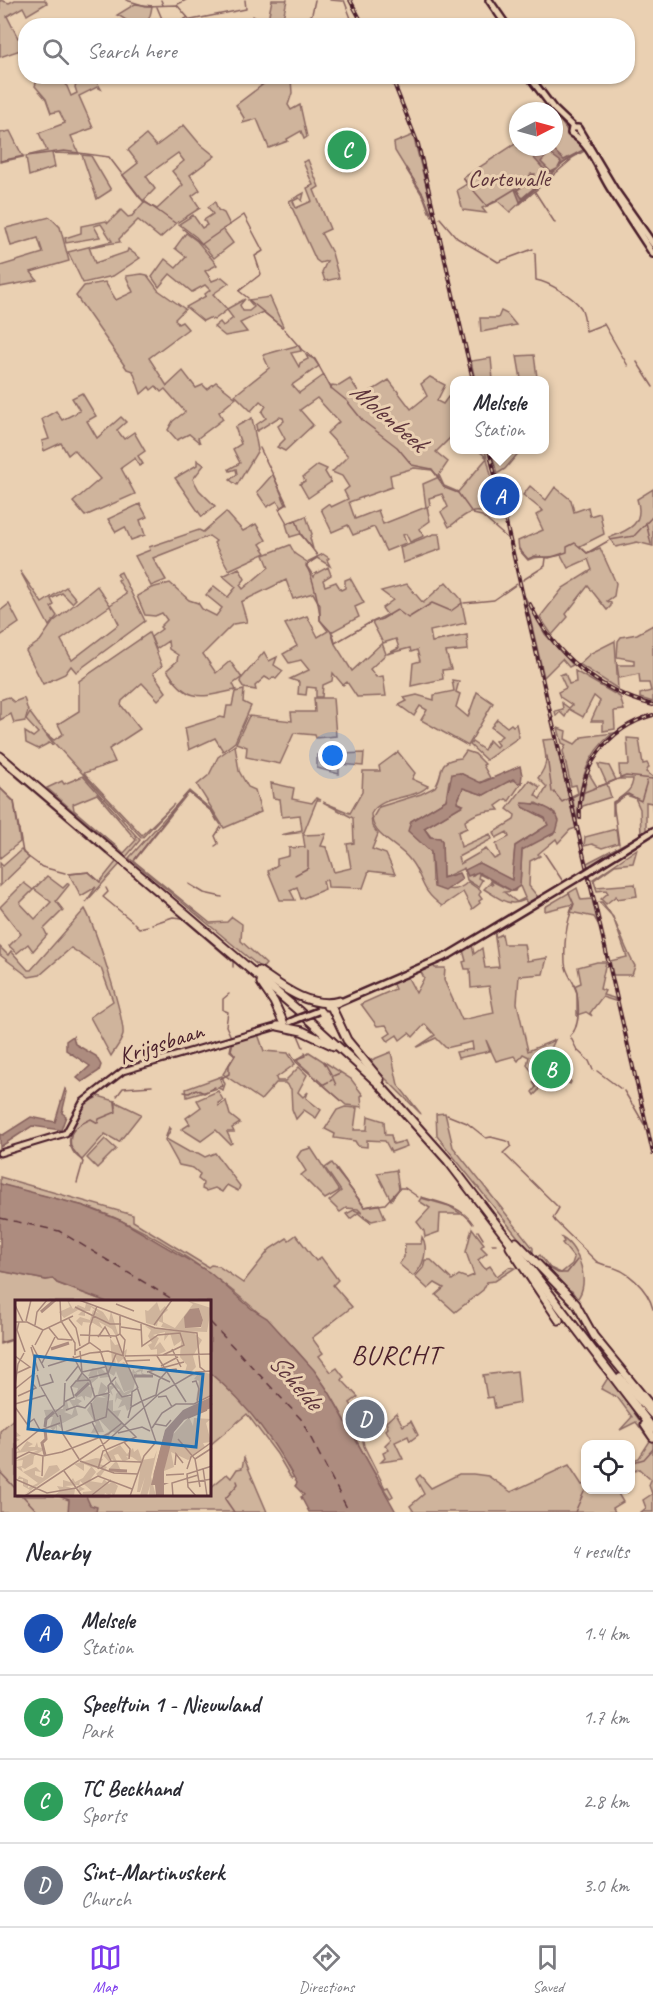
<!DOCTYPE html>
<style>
:root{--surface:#fff;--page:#f7f7f7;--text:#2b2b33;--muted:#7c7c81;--line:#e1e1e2;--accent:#7c3aed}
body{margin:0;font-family:Caveat,sans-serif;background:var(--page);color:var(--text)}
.controls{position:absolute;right:18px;bottom:18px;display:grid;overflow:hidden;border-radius:12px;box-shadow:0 2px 4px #0004}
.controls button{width:54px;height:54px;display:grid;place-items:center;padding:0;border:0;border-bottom:2px solid var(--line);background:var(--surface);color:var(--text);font:30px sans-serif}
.compass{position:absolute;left:509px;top:102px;width:54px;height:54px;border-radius:50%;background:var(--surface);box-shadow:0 2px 4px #0004;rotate:84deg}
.you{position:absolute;left:333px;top:756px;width:21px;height:21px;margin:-15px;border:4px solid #fff;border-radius:50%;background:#1a73e8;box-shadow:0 0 0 9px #1a73e833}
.badge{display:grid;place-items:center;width:39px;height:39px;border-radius:50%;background:var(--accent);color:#fff;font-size:20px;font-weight:700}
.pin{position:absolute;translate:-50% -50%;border:3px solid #fff;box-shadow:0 2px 6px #0006}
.popup{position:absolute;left:450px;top:376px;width:99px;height:78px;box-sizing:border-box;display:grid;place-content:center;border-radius:12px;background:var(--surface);filter:drop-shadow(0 2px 4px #0005);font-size:20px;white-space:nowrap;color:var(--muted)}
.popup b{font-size:22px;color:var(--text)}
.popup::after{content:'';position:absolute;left:50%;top:100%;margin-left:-12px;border:12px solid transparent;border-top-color:var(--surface)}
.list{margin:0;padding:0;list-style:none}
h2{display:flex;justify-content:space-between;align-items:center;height:78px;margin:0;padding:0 24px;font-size:26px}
h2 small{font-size:20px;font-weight:400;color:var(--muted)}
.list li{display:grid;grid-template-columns:39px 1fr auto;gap:18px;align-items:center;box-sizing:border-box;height:84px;padding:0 24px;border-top:2px solid var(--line)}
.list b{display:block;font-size:22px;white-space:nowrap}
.list p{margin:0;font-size:20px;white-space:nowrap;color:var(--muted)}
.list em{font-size:20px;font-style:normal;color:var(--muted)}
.icon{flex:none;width:33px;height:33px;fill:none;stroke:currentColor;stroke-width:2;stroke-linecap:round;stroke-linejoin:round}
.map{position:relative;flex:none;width:653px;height:1512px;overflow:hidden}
.search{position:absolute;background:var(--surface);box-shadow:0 2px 4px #0004;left:18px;right:18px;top:18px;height:66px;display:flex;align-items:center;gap:15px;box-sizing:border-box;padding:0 21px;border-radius:24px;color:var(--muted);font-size:22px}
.sheet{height:414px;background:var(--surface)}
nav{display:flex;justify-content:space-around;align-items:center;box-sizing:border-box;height:84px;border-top:2px solid var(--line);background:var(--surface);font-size:16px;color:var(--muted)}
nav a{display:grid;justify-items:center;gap:3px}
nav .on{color:var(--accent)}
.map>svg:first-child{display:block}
</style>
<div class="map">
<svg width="653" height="1512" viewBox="0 0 653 1512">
<rect width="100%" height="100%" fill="#ead0b2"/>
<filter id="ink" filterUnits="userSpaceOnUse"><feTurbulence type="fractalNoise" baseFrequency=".0167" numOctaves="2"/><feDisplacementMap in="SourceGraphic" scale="12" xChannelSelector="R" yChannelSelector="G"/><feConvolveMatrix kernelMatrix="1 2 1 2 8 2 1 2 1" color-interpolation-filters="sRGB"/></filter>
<g filter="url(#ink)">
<g fill="#cfb49c" stroke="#8c6a64" stroke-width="1.5" fill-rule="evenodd">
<polygon points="0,0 9,3 15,0 45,0 47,3 27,15 23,7 7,16 18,38 24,35 25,51 23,49 0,57"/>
<polygon points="272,0 287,0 282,22 287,25 267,24"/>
<path d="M135,4L152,6C147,42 130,20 117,15Z"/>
<polygon points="38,77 63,77 71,96 77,93 75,87 78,82 76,78 70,80 69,77 94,77 101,89 97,87 79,96 93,128 71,136 79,154 52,153 55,167 29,176 26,156 47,151 39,133 65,123 59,111 51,113 46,99 35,86"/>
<polygon points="254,77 291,79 292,93 288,105 291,110 300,105 307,137 304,139 301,131 287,139 288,141 269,148 257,119 243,123 244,118 236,105 265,83 261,85"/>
<polygon points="558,117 586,150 565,162 510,212 498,201 482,208 486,213 463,210 457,190 467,184 463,178 518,142 518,147 554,147 554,120"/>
<polygon points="184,125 199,143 215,156 190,175 200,190 192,196 200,208 178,222 160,238 138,220 119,239 120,242 89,247 95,263 127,252 128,249 140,258 113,276 83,283 68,252 112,241 101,224 94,226 100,237 66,243 65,238 81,233 81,226 106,221 108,223 121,210 128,217 132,216 144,202 157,209 183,185 172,171 184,161 178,153 146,176 155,189 143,201 123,175 138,163 128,150 146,135 156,146"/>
<polygon points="10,131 23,157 0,162 0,133"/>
<polygon points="413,135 433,212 429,212 424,198 395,151 394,143"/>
<polygon points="82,155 91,156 111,190 97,199"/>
<polygon points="308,160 319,187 314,190 330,229 321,233 332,253 339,278 325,281 322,272 327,261 320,263 316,260 289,201 304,193 302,201 299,198 293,201 296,208 312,201 307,188 313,185 303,162"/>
<polygon points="215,202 218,210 224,213 230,225 223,229 233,243 214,258 196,237 179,224 193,215 202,228 207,225 204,220 213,214 208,207"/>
<polygon points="50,217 60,227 69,261 31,272 37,280 0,287 0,266 43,253 38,238 11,246 6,228"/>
<polygon points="186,233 197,241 217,265 205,271 212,281 222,277 229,283 213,294 227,309 245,299 240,305 243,311 249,311 254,307 248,300 270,297 283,326 282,327 263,312 240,323 247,332 225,336 214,327 220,322 223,326 233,318 227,310 214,320 209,318 203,321 186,307 206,296 205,294 210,290 205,285 192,292 170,274 159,287 152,277 165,259 176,268 186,257 175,248"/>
<polygon points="142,274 147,275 158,290 185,309 175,319 178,324 182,322 188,329 149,358 167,386 183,371 196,388 203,385 207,389 216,382 236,398 219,412 223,419 198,438 200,443 189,434 177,440 168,430 173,421 185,412 165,389 161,392 156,386 151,390 149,387 141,394 133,371 127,369 76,296 84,286 105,282 116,300 133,292 126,276"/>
<polygon points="501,311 507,314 516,325 481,332 480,318 498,318"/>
<path d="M299,345L301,351L291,353L299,367L300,363L308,359L306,355L314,359L319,366L292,385L299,393L324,375L331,388L332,385L339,386L350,379L362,397L389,380L411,409L427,396L421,384L430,377L445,385L437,401L443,404L448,397L455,401V433L436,452L448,462L439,475L444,486L458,492L487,458L478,450H485L491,475L488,492L494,501C488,518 481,509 470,513C463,515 455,523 449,527L441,512L448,507L442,494L429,498L430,505L427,507L430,521L419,529L424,536L410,542L406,534L403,535L406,543L386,551L374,527L353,535L348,525L332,532L321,509L328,504L331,507L348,499L344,491L349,487L342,476L332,472L348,456L327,433L339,422L317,398L300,410L313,425L285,451L277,447L285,439L278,426L284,421L283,418L279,417L257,431L256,425L266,418L262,412L266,406L260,401L251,411L235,395L269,368L263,355ZM414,468L432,470L439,477L423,484L426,507L383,524L378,510L355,519L349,502L392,487L390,475Z"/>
<polygon points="534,355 537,377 518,380 521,379 517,356"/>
<polygon points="491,358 493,380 475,380 471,361"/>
<polygon points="82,393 96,416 87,421 97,438 121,417 126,422 117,430 124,439 134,432 145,451 138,456 143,464 139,466 135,458 121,468 135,494 85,516 73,502 100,479 74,450 68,455 61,443 44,451 42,441 49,439 42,419 56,411 62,420 80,411 72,398"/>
<polygon points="252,418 258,450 237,485 230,480 237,474 236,469 230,471 229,469 240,463 233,449 241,444 235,427"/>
<polygon points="491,450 521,450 505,469 497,474"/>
<polygon points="197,460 204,465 193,479 199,490 215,506 202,517 175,478 197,465"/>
<polygon points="318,465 327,469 325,472 331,482 308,498 300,484 305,481 303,477"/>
<polygon points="273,474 286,505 281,508 277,501 267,507 257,492"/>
<path d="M530,486L546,500L555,487L571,500L574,512L588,507L590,516L600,513L604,534L580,546L587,553L600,548L616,583L614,596L607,601L611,603V606L607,610L588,586L566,614L568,617L552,635L540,617L563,588L592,570L588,559L568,568L561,555C549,559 539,555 528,560L519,550L518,541L543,530L536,515L543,511L523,495Z"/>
<path d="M653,489V546L637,542L616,547L609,538C629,530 645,524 637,499Z"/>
<polygon points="140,504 147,517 140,520 145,535 131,540 125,527 116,532 108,519"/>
<polygon points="226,512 243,531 256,524 266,540 260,544 266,553 229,570 214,543 216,541 209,536 153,558 166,580 151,586 135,556 150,550 149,547 199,530 203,532"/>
<polygon points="306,516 312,534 310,538 313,549 300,534 290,537 286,524"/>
<polygon points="434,534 439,534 441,549 403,563 400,547"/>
<path d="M290,545L295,554L307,562L323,554L329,558L327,560L330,566L317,558L306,565L314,577L315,574L328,567L331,575L323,580L325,586L336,582L341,590L345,588V580L350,578L364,603L355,607L359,617L331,632L335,644L352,671L382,643L386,654L370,669L376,677L383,676L386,696L357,697L347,682L343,685L333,673L332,681L323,685L322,697H316V688L307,687L306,695L298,694L299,682L290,679L309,670L301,660L289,663L283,654L297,646L285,624L307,616L318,637L328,631L320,620V605L313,593L293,599L286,580L241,602L247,622L233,624L203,654L216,673L230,661L242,678L264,652L269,661L277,657L274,665L283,671L276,679L273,677L270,680L265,677L255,686L256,690L244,688L240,682L241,678L233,684L236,690C201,697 188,704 167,670L177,661L178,655L169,649L168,641L156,649L151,637L162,629L160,627L167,620L162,613L155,616L145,615L137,596L151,588L170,583L189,600L198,603L202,609L216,616L222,608L206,595L214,586L228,597L236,587L223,576L239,568L245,579L240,585L243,589L269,567L264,555Z"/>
<polygon points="20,571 42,603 66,587 76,599 72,603 62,593 51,599 54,605 51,607 57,616 49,626"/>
<path d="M121,572L145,621L76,672L71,666L65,674L43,684L26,651L40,641L53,622L97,586L110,605L126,594L118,580L120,579L117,574ZM110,606L119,624L72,660L61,640Z"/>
<polygon points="446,582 461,599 466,623 430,631 432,642 467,635 468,650 446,652 451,669 442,670 443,679 411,686 413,663 420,661 417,650 411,652 410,648 387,654 399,648 396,639 383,643 372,622 387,615 382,608 393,600 381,591 407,584 423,603"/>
<polygon points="525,597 545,634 573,665 569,667 562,659 544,677"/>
<polygon points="9,604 19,623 0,636 0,611"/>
<polygon points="653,625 653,702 640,698 640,694 651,691 649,683 640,683 639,674 619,678 617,665 634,665 634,660 617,657 618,641 621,637 637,634"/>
<polygon points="149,633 162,666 153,673 166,692 158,700 142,683 122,701 121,705 140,729 109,749 115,762 84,773 142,835 174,804 142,838 44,732 54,740 63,734 58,724 79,711 79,681"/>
<polygon points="615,641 618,689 579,664 591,653"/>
<polygon points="575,671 620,697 624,710 614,711 615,729 603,731 603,721 591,721 600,701 594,696 583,717 569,709 565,717 560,712 556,716 555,711 563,709 562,703 569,708 572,705 560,697 558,692 566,688 560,675 565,673 569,684 576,682"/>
<polygon points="452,680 459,681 456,692 460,694 456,707 468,717 477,692 493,703 468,746 421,720 427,710 420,706 414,716 399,705 407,701 404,698 417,695 434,700 434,695 454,691"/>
<polygon points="244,690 243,702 251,706 235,742 223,751 215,738 189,750 185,728 220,717 225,718 227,706 232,706 235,692"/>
<polygon points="8,697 14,702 24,698 28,711 25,721 14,723 11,714 0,720 0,700"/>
<polygon points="314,698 333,698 336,736 316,738 315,735 294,733 280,764 246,757 247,747 236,743 249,716 292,721 291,712 315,712"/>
<polygon points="30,713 53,744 52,745 49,743 38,749 26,743 25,732 33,737 38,733 26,720"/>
<polygon points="497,719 507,727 511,724 513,726 516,724 519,737 486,760 470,745 472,742 484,750 489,740 496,747 498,745 495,741 502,736 491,727"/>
<path d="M558,728L566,731L565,739L575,744L582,737L613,733C583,756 579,789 577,822L572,796L578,793L576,785L571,786L563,751L566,745L562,743Z"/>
<path d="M627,738L639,739L643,764L647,763L649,767L646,772L653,777V814L652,803L646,802V834L588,869L587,863L641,835L640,809L635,798L626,795L614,804L613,816V803C623,795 632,792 633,779H620L619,765H629Z"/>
<path d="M555,739L576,828L570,830L558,843L556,839L538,854L540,856L530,861L529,886L538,897L527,903L525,900C508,908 499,898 484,889L490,883L493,885L490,880L511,891L516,889L515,891L504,892L517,902L525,898L520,886L522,849L556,832L555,813L536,803L523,807L545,818L548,825L515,846L512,881L479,863L474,866L472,876L477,872L487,878L479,874L478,878L482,880L478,887L467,880L464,868L443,878L442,841L431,837L424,828L463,805L457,803L463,788L484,795L503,783L516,780L518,783L522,782L509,801L506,799L496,806L499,810C484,812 478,811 465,821L467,828L458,832L461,847L490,834L492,839L458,857L460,864L486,849L494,859L500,856L496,844L509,837L507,832L496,838L494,832L514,820L515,815L507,809L529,780L540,787L535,795L540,799L547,787L538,778C548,765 547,759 543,740Z"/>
<polygon points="235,745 239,771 248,787 255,790 261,812 224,828 197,785 209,775 218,757"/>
<path d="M466,751L475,754L485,764L483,765L490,778L479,783L460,773L449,781L446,800L411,821L431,852L432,881C445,890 455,894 468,882L481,891L479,895L482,899L479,901L480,903L472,909L463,892L442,906C418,888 425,879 410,860C399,845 375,838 372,819L379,807L421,794L435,787C446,771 434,761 461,758Z"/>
<path d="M398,752L415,773L412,779L428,786C413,801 381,794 371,814L372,826L378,834L372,849L386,854L395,874L369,871L363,888L328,887L327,880L323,881L325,889L301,899L297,887L290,890L295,900H280L268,871L277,865V859L289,856V848L305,847L303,835L326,834L321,846L326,847L334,872L351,868L347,844L354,843L353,818L323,802L350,813L362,792L363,771H380L379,766Z"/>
<polygon points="364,753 363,766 339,764 339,774 317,768 317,755"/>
<polygon points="0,758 121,863 86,902 96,887 81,896 69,874 89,872 100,882 116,862 0,763"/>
<polygon points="598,764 609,766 616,780 607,784 611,797 583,806 580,810 588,772 597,787 607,784"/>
<path d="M83,776L140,840L126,857L47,788L62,781L64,784ZM97,794L136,840L124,853L74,810L73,804Z"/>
<polygon points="271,783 294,788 292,799 312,803 316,798 321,800 317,800 304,832 281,835 302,830 300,815 282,817 280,799 273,798"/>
<polygon points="0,788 14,802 20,842 0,858"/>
<polygon points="189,791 213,811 221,825 212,811 189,792 134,861 210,923 227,922 232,917 242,924 241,941 266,964 262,969 129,858"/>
<polygon points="616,829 618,843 602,848 592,844 584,846 585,837"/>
<polygon points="637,849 633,863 615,865 594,880 596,887 635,884 637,896 617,899 616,896 606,904 601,899 608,893 606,890 597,891 593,879"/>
<polygon points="21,850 29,858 0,886 0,863 3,866"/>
<polygon points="47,876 63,888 68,883 69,885 56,901 63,910 44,929 47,935 33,951 28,944 17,953 9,946 21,934 0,907 24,883 33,890 20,903 35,919 51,902 34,889"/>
<polygon points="577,888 581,900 592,899 598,924 594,917 570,912 573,904 545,911 545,907"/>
<path d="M599,902H602C619,921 622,945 635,966L632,975H613L610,961L627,957L613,917Z"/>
<path d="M85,909C95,926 125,1019 123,1035C121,1043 115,1049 111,1056L90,1017L113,1001L101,968L71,948L40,975L29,977L0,955V947L8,955L11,951L28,970H31Z"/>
<polygon points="494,931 496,937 502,934 504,944 524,944 527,961 547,958 543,974 519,976 517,1003 528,1051 555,1040 547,1057 554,1060 553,1063 571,1082 570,1084 563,1080 558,1082 555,1076 552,1077 553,1073 543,1071 538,1091 534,1095 532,1092 536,1087 533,1082 537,1078 527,1065 529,1057 523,1054 518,1061 514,1056 496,1061 486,1040 490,1051 458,1058 456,1052 473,1049 472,1042 446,1048 436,1038 417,1047 435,1035 425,1024 413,1037 409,1033 400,1040 397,1035 388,1041 385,1037 391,1033 386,1025 377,1026 361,1004 395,989 392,982 407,976 416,993 424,978 420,970 432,964 435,968 445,968 444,980 462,1020 494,1013 489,986 471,988 470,969 465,969 463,962 466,961 463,950 472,945 474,954 482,948 485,968 499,967"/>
<polygon points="597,962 606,962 600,989 605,991 603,995 614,998 615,1001 602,997 590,1013 592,1016 586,1012 577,1015 577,993 574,986 581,983 578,967"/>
<polygon points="258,1034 264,1051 288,1053 295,1064 276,1078 277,1081 285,1081 299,1067 307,1075 298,1092 303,1097 308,1092 306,1098 321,1110 316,1118 304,1110 296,1119 292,1109 291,1089 285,1083 276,1083 261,1100 223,1074 235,1055 230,1051 232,1041"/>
<polygon points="355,1048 369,1061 391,1052 398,1085 421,1114"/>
<polygon points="309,1052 351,1079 363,1095 361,1096 362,1107 346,1105 296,1060"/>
<polygon points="222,1076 225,1084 223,1090 218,1088 187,1097 186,1089"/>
<polygon points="218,1091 223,1100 218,1103 219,1106 226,1101 230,1115 240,1123 232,1128 234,1132 227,1132 232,1143 230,1144 216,1130 201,1141 182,1129 190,1124 186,1118 201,1107 197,1100"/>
<path d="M95,1095L115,1101L116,1108V1102L141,1114L119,1142L105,1134L82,1160C59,1147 76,1121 84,1103L96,1098Z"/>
<polygon points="345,1107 357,1108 354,1130 367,1130 368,1116 384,1121 385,1135 391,1135 393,1144 405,1141 407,1146 391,1152 385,1141 367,1140 367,1147 358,1146 355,1141 334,1138 335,1134 325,1129 337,1110"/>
<polygon points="445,1113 453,1147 533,1248 533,1256 437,1136 436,1114"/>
<polygon points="169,1127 171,1129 166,1139 189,1152 198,1153 205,1157 215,1153 240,1186 238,1191 227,1185 222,1192 215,1188 206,1191 202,1189 203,1183 198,1179 200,1174 193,1168 179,1165 165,1140"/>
<polygon points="105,1139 116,1149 97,1168 87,1158"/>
<polygon points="311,1148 339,1191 325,1199 301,1175 306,1171 297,1157 301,1151"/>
<polygon points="332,1163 364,1207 379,1204 385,1218 372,1221 366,1217 371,1223 364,1218 365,1215 363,1217 358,1213 350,1219 346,1214 354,1210 362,1213 358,1209 346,1208 340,1212 329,1201 341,1191 325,1168"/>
<polygon points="396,1170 399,1189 391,1200 377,1173"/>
<path d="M0,1177L133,1215V1221L208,1267L211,1265L218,1266L243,1283L270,1249L287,1238L289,1240L296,1235L316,1261L321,1257L338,1280L333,1285L352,1307L312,1338L323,1353L319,1356L331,1372L337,1368L344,1377L342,1380L358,1397L350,1403L358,1415L364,1446L385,1488L388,1487L393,1496L390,1498C362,1458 344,1409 313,1370C261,1304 164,1232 84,1206C56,1198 27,1193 0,1184Z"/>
<polygon points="421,1198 449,1206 461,1214 440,1214 439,1232 425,1237 424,1231 417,1222 430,1208 419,1201"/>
<polygon points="472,1228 484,1244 481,1247 487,1253 478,1260 485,1269 490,1266 497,1276 509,1267 515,1268 495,1281 487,1282 483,1290 455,1312 436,1295 444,1288 435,1283 428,1289 415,1277 423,1268 425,1260 431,1260 452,1280 459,1275 467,1278 474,1275 466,1252"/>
<path d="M422,1237C429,1248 424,1267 413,1276L399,1264L404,1257L405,1244H421Z"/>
<path d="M562,1238C579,1247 591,1284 577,1299L572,1291L565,1288L536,1258L540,1255L550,1268L561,1273L572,1264L574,1258L562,1243L564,1242Z"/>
<polygon points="0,1271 46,1280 53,1279 57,1283 107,1302 16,1302 16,1339 0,1344"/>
<polygon points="517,1371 520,1403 495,1408 493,1397 487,1398 483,1375"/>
<path d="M210,1373C240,1397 279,1441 294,1477L291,1478L277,1454L247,1414L210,1445Z"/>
<polygon points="609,1376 653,1440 653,1512 641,1512 646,1508 643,1500 652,1494 649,1485 651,1480 639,1469 630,1473 631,1461 639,1458 650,1441 636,1422 620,1430 632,1417 618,1398 601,1389"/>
<polygon points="396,1413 403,1426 411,1421 418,1435 410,1441 408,1436 395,1442 403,1459 381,1462 385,1458 383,1453 389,1450 385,1445 391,1439 386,1430 388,1428 386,1422"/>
<polygon points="16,1417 16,1496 210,1496 210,1488 227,1474 231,1478 237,1469 242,1468 244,1458 267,1512 0,1512 0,1431"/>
<polygon points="569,1465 582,1485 585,1484 586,1490 616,1490 623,1502 613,1508 615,1512 414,1512 410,1506 424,1494 416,1479 420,1475 431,1488 459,1474 473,1474 488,1476 511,1492"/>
</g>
<g fill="#ad8c7f" stroke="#85605d" stroke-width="1.5">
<polygon points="537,147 550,147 564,160 585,149 559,166 561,162 549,153 541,162 551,172 557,169 520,202 515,189 525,183 531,174 535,174 533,180 517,190 522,198 549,175 531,155"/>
<polygon points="520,766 522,775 521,782 518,783 513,779 484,795 463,788 457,802 463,805 424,828 430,837 440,838 442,841 443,878 459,873 462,879 445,891 434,887 431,852 408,831 411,821 446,800 452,774 460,773 481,783"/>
<path d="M522,803C535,803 555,807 559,821L556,832L522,850L520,886L512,891L478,872L468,876L465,870L479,863L512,880L515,846L548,825L545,818L523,807Z"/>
<polygon points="73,1036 75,1044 96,1056 101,1065 99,1071 82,1082 77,1078 90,1066 66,1050 66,1041"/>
<polygon points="65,1089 67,1092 62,1113 66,1116 61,1130 32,1126 0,1147 0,1134 3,1135 31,1117 55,1122"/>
<path d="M0,1184L84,1206L122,1221L209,1272L252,1309L267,1318L314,1370L329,1392L396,1512H309L301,1497L304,1495L295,1486L297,1483C275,1442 246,1403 210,1373V1302H107L57,1283L53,1279L46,1280L0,1271Z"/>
<polygon points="59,1496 86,1496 90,1505 97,1507 96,1512 68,1512 69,1500"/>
</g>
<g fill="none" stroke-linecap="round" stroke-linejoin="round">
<g stroke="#85605d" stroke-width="1.5">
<polyline points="126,0 146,6 177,5 190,20"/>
<polyline points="161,0 163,5"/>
<polyline points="330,0 343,1"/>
<polyline points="344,0 352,21 360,26"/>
<polyline points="178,4 186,0"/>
<polyline points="157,7 165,26"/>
<polyline points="191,20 246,9 245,0"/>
<polyline points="191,21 194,26"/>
<polyline points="366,22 376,21 377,24"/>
<polyline points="266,25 266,26"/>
<polyline points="172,26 187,18"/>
<polyline points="246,26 253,16 264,24"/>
<polyline points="301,26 312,14 315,0"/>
<polyline points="559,119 569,133"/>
<polyline points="27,156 64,151 109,157 140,198 175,223"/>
<polyline points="0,161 24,156"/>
<polyline points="406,168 423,194 432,216"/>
<polyline points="463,178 487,206 515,189"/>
<polyline points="535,192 555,223"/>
<polyline points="520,204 571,160"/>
<polyline points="440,218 457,238 488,256"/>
<polyline points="183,229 202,244 244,215 263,251 255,256 261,274 239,291 248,298"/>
<path d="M535,253L536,280C548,282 574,297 581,308C585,315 585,324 586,331L604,324L628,366"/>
<polyline points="490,257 498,262 533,249"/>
<polyline points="249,300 282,327"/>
<polyline points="284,329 302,350 315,359 331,388 347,401 363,421 397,447 412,465 432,469 445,488 458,493 473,514 482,516 507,538"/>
<polyline points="637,362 653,387"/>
<polyline points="260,448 287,504 279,509 287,523 296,520 301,534 317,555"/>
<polyline points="646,522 651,544"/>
<polyline points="610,540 634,536 653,516"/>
<polyline points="519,549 528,559 535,556 549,558 567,552 567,547 575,543 587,553 608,541"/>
<path d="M317,557L306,566C313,575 320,609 320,620L333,634L335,643L371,622"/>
<polyline points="523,580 545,566 546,558"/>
<polyline points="464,603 494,600 517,584"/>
<polyline points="373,622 382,619 397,610 408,618 432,603 451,611 462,603"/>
<polyline points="547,756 552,792"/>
<polyline points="0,788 14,801 23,853 42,867 65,873"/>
<polyline points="554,792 562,802 569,798"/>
<polyline points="582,793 626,776 653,779"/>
<polyline points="572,797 578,794"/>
<polyline points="183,798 189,793 212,812 217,821"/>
<polyline points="218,843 215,836 221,827"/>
<polyline points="619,844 613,802 628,794 641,801 647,781"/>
<polyline points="215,846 218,844"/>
<polyline points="544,853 562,880"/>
<polyline points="135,859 181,800"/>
<polyline points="69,874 89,872 100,882"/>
<polyline points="295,875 308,868 308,851"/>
<polyline points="189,884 204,893 222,897"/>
<polyline points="106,888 108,892 103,897 132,921"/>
<path d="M569,893L574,904C566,924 564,941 565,963C566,975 575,981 577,993C579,1006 580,1027 570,1036L577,1050L589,1061L593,1070"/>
<polyline points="134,923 139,928 148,926"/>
<polyline points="152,924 173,917 182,918 233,962 233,967"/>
<polyline points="229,994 223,999 223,1010 228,1012 226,1026 231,1037"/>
<polyline points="298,1035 303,1047"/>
<polyline points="291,1053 296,1062 342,1101"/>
<polyline points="297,1059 306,1056 305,1052"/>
<polyline points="539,1061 553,1066 567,1080"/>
<polyline points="324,1062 331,1074"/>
<polyline points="597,1071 621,1089"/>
<polyline points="332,1076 336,1085"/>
<polyline points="333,1076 340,1073"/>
<polyline points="322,1085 332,1080"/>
<polyline points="218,1087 223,1086 220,1079 229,1074 229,1065 235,1055 231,1050 233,1042"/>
<polyline points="624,1091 632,1104"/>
<polyline points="184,1092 189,1093 196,1089 204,1093 215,1087"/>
<polyline points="117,1096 123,1088 152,1086"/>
<polyline points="633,1105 644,1124"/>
<polyline points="447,1115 467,1123 486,1138 491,1137 510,1142 511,1146 503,1153 559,1208 553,1218 555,1221 597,1262 605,1265"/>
<polyline points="336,1170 365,1207 385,1204 400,1188 405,1188 418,1197"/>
<path d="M77,1183L83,1162L70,1146C67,1130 79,1125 91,1119L98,1123L99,1119L116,1112L115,1101"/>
<path d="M421,1197C441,1203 461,1206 473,1224"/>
<polyline points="478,1231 483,1239"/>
<polyline points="492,1244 496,1244"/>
<polyline points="546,1266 558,1273 567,1273 577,1260"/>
<path d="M607,1266C627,1269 648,1289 653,1309"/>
<polyline points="0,1343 16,1338"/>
<polyline points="630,1463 644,1459 653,1449"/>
<polyline points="0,1472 16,1489"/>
<polyline points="23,1496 38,1512"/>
<polyline points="234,1512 225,1499 238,1484 237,1481"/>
<polyline points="575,1512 584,1492"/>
</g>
<g stroke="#5e353c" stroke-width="1.5" stroke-dasharray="8 6" stroke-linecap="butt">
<polyline points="0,1218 59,1231 177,1302"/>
<polyline points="210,1322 301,1419 349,1512"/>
</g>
<g stroke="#4a1f2b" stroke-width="9">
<polyline id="secondary" points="0,1153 66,1133 83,1102 123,1071 278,1026"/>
</g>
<g stroke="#4a1f2b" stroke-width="10">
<g id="primary">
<polyline points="489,0 507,26"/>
<polyline points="529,76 553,108 573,127"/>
<path d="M653,244L615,190L578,128H572L571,133C591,144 598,169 610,188C624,210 639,233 653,254"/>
<polyline points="592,869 653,831"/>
<polyline points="336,1004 449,955 584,874"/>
<polyline points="290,1022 297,1019"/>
</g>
</g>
<g stroke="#4a1f2b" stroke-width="10">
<polyline id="trunk" points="576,1304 594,1336 653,1408"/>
</g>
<g stroke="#4a1f2b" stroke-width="11">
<g id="motorway">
<polyline points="0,756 300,1012 379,1084 448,1161 653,1429"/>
<path d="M259,971C282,987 310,1009 339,1001"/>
<polyline points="261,983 274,1002 284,1024"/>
<polyline points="327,1006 331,1006 347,1040 380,1080"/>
<polyline points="278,1026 302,1031 334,1046"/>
<polyline points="516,1242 576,1304"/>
<polyline points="510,1247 559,1320"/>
<polyline points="620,1378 653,1415"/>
<polyline points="645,1425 653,1437"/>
</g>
</g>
<use href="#secondary" stroke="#ead0b2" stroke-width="4.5"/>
<use href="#primary" stroke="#ead0b2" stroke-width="5"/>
<use href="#trunk" stroke="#ead0b2" stroke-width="6"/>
<use href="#motorway" stroke="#ead0b2" stroke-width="7"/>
<g stroke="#4a1f2b" stroke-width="4">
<g id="rail">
<polyline points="350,0 364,26"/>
<polyline points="391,76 418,144 473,380"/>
<polyline points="489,450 653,1153"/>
<path d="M530,604C554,655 599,691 653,705"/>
<path d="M580,818C577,769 607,728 653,715"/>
</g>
</g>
<use href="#rail" stroke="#ead0b2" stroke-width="1.5" stroke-dasharray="4.5" stroke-linecap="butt"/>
<g stroke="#4a1f2b" stroke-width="10" stroke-linecap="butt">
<g id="primary-bridge">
<polyline points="584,874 592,869"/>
<polyline points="297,1019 318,1011"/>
</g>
</g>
<use href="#primary-bridge" stroke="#ead0b2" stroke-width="5"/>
</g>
</g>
<g text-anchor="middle" stroke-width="6" stroke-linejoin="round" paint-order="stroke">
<g font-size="24" fill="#5e353c" stroke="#ead0b2">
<text x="509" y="186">Cortewalle</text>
</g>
<g font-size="24" fill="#4a1f2b" stroke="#ead0b2">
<text transform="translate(161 1043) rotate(-18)" y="8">Krijgsbaan</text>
</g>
<g font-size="26" font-style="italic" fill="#5e353c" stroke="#ead0b2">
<text transform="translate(389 416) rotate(41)" y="9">Molenbeek</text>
<text transform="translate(296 1381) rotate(48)" y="9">Schelde</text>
</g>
<g font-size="27" letter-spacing="1.5" fill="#4a1f2b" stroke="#ead0b2">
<text x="396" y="1364">BURCHT</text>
</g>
</g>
<g transform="translate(15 1300)">
<rect width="196" height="196" fill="#ead0b2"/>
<path d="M52,0H57L54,2L58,9L63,5L70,8L71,3L88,12L94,21L96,11L103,34L101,36L97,29L84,22L88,29L78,23L68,22L67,26L61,21L65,17L75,20L78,10L85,14L76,7L75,11H70V16L63,15L67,11L63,10L49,18L44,12L55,7ZM171,0L196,8L192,32L166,31L146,27L148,23L143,21L142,26L131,23L130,10L133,11L142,2L145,11L150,6L153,10L148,14V22L160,28L178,4ZM184,8L188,20L186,28L170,27L171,15ZM130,26L179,33L187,40L178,56L181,67L174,74L170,72L172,65L165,57L166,41L159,46L155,33L149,41L150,32L138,35L144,38L139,48L145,42L151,51L142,55V49L136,50L133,45L137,43L133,36L136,30ZM95,38L100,45L105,44L106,54L112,49L110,61L108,59L103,63L100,56L101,66L109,62L117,73L118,69L120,72L129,66L127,73L132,75L127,76L126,71L117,74L122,73L118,91L110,96L116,97L117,107L112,111L110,105L103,108L107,100L102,98L100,103L101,94L105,90L100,87L96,90L98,96L95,92L93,86H97L95,84L97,78L96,82L100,85V80L109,93L117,89L109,92L101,71L99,76L94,73V77L85,78L82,70L83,78L73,86L79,88L76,98L70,96V101L67,96L61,98L67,101L63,104L69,108L60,105L63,115L46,124L47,129L42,124V135L41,127L38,131L35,127L38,117H31L29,110L48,109L49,102L52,101L54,110L49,112L57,115L59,108L54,100H60L63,88L57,87L63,77L66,74L73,80L78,78L73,76L77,68H86L92,74L90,62H97ZM187,72L196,74V95L185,101L181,100L184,81L179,79L182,75L173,77ZM86,82L93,88L90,93L94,94L92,101L98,100V111L106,110L103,117L109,124L123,111L101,133L96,131L93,139L90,134L95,131L83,118L89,132L76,133L81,124L72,110L81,97L91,98L83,94ZM174,117L178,126L179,118L196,119L191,123L196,142L188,143L190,147L173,160L156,152L159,167L149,171L155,138ZM0,131L6,136L0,137L5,140L0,142L5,151L12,141L18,144L13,147H20L22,142L23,147L30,149L19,156L18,164L10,169L6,167L8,172L21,167L26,172L20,171V175L28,178L34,166L42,165L45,170L9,195H6V196L0,194L9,195L15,190L8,186V179H3L0,185L4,176L13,180V188L23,183L1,167L7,166L8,160L0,161L23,150L2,153L1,158V152L4,151L0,146ZM105,145L112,154L118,148L119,152L123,149L127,160L139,158L142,150L136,177L141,196H134L135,186L132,196H125L130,177L125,192H122L126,163L117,157L111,156L114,159L108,162L103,154L99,155L106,171L93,170L100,162L97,159L94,162L88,155ZM81,158L88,159L85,164L92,167L85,177L81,174L87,169L77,167L81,172L74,181L87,183L89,179L94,184L97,181L103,186L99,196L96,193L95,196L90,193L89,196H67L68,192L77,191L65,181L64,186L70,189L63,192L64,185L50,186L60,189L59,196L40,195L45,191L42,186L48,187V180L55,182L58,178L60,182L68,178L76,167L69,164V171L59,164Z" fill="#cfb49c" fill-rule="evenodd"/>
<path d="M184,8L188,20L186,27L170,28L169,17L175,9ZM196,97V108L169,120L159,132L149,171V183H154L149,185V196H141L140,185H136L150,130L168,110Z" fill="#ad8c7f"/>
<path fill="none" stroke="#ad8c7f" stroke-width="3" d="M26,12L40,0M36,49L54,43M119,76H138M60,96L74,83M30,127L31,119L39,112M30,155L27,143L31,139L30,130M94,170L112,171M145,196L140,174L150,137L174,112L197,103"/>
<path fill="none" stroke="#aa897c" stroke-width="1.5" d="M45,0L46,21L60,43V55M64,0L140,28L182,33L185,67L190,71M101,4L119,11M0,5L8,22M60,7L95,24H106M54,19L61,28L65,46M11,21L16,0M0,22H12L28,30M4,22L2,30L10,52M126,24L127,46L143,35L165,33L169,45L148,55M20,25L22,12L32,0M139,25L157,0M75,26L82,6M106,27L126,30M34,28L43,39L57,40M105,34L110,40L108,55M65,35L101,36L105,34V15M101,36L108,55M83,37L90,27L96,38M74,42L85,50L96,82M17,45L29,68M20,45L28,30L58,16M16,47L23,71M157,49L166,67M60,51L74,43L75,26M65,51L67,72M88,52L75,53L93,51L109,56M0,56L15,67L2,73M58,56L67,73L62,81M110,56L197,54M142,56L171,102M109,57L123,88M111,61L135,60M27,63L40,37M33,66L75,53M146,66L163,57M67,72L90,67M132,72L169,62M134,72L155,82M67,73L75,81L80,98M22,75L25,86L38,82L35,74M74,78L93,73L101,54M51,81L63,66M96,82L107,97L116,95M177,82L181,81L184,89L182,103M0,86L3,64L9,53M26,87L43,117M0,89L20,73M94,93L93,86L101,77M3,96L21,88L18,84M143,97L151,96L157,107M127,101L141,95L144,80L153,70L161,69L162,72M49,102L59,97L56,87L61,81L74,80M76,103L80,121M0,104L31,95M116,106L117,92L123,88M0,107L12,124L19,119L25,130M51,110L62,106L70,108L81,96L94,93M40,112L49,105L50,83M45,115L48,134L64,159M113,118L116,107L127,101M173,118L192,110M77,122L96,161M140,124L151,126L156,120M137,128L147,113L161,104H179L197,95M47,133L91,117L94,94M103,133L127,127L135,131M163,139L180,159L185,187M109,142L115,149L114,159M0,149L23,131L45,123M0,159L14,152L28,156L47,152L93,134L107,123M180,159L197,148M65,161L99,173L123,174M160,165L161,154L168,163M86,168L96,161L126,162M188,168L192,196M83,169L88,151L121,137L92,108M172,169L176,157L197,142M49,171L67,196M151,175L169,174M27,176L28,156M0,179L32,193L61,188L83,176L117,189M172,183L197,179M77,195L96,180M10,196L90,143L145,93L181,72L197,71M115,196L129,156L141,142L122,87M158,196L157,183L183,175M181,196L173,187L172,174L197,166"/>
<path fill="#1f6fb2" fill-opacity="0.15" stroke="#1f6fb2" stroke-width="3" d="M20,56L188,74L181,147L13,129Z"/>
<rect width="196" height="196" fill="none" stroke="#4a1f2b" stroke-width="3"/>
</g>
</svg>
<div class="controls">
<button><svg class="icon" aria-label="locate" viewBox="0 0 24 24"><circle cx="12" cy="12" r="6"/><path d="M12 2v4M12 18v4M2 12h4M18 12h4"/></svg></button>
</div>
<svg class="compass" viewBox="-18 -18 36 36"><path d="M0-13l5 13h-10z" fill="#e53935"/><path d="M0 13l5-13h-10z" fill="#7c7c81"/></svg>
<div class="you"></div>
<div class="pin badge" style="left:500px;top:496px;background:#1a4fb4">A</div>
<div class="popup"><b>Melsele</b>Station</div>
<div class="pin badge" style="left:551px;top:1069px;background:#2e9e5b">B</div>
<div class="pin badge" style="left:347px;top:150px;background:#2e9e5b">C</div>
<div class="pin badge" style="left:365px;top:1419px;background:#6b7280">D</div>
<div class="search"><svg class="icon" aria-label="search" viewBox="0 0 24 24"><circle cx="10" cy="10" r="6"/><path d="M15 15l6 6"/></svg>Search here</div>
</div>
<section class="sheet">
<h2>Nearby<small>4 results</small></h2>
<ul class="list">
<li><span class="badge" style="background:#1a4fb4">A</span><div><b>Melsele</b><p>Station</p></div><em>1.4 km</em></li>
<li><span class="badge" style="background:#2e9e5b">B</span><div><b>Speeltuin 1 - Nieuwland</b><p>Park</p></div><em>1.7 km</em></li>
<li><span class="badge" style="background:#2e9e5b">C</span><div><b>TC Beckhand</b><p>Sports</p></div><em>2.8 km</em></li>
<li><span class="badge" style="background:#6b7280">D</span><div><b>Sint-Martinuskerk</b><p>Church</p></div><em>3.0 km</em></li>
</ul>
</section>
<nav>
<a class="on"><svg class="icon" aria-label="map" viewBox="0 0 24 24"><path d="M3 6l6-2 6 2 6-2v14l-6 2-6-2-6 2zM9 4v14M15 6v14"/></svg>Map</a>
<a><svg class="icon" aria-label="directions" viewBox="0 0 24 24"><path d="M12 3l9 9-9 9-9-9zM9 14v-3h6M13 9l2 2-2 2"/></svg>Directions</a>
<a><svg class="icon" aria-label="saved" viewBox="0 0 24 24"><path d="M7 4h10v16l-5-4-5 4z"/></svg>Saved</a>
</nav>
